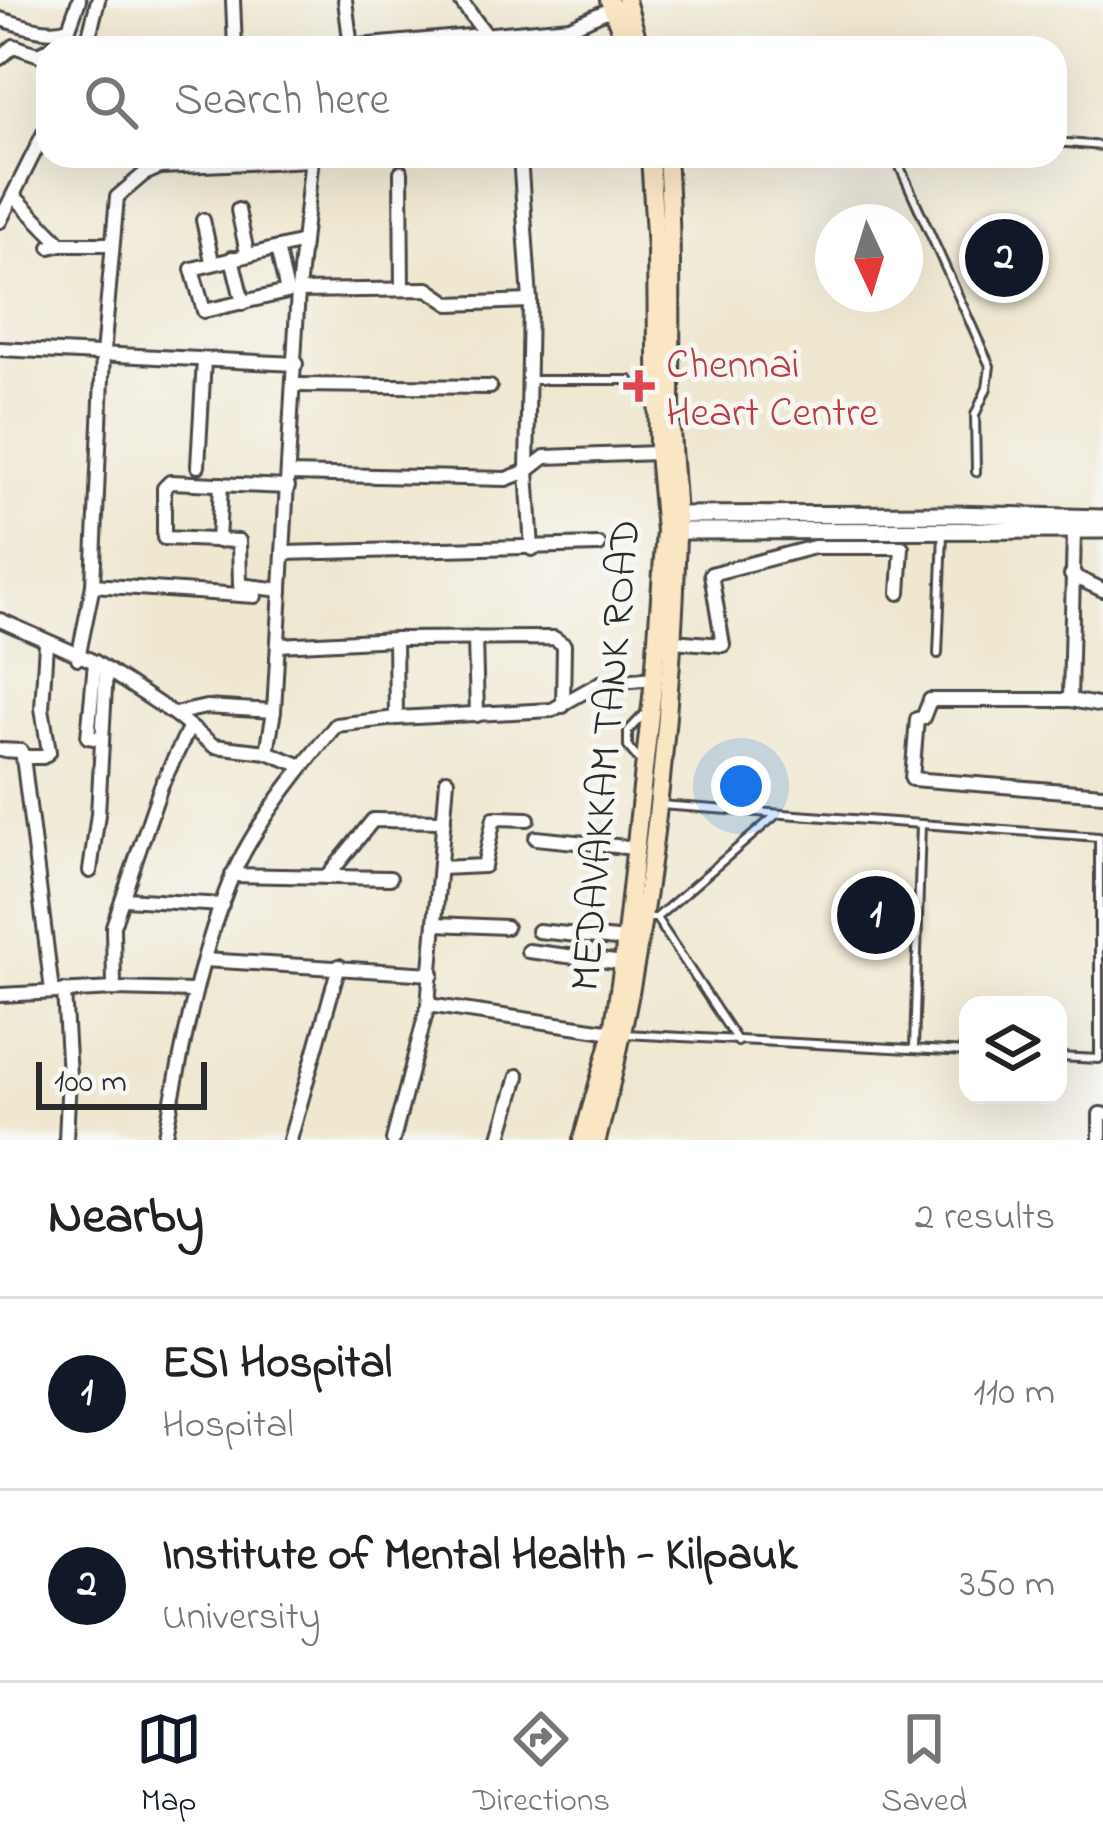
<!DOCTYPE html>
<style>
:root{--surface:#fff;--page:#f2f2f2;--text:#222;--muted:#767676;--line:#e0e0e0;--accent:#111827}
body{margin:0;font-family:"Indie Flower",sans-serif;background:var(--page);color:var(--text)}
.controls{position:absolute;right:36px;bottom:36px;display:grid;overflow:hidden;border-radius:24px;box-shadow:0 12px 48px #0002}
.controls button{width:108px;height:108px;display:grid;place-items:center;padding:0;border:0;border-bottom:3px solid var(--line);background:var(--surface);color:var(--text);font:60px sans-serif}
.compass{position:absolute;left:815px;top:204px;width:108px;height:108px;border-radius:50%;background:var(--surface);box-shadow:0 12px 48px #0002;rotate:176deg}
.scale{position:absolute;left:36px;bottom:30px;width:171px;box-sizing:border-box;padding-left:12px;border:6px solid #2b2b2b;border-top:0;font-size:33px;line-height:42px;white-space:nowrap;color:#2b2b2b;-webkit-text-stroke:9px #f6f6f2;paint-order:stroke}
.you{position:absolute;left:741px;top:786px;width:42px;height:42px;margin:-30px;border:9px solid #fff;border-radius:50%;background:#1a73e8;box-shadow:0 0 0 18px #1a73e833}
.badge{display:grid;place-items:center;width:78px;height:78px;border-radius:50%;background:var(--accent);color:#fff;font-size:39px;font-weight:700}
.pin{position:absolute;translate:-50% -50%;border:6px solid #fff;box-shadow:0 3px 12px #0006}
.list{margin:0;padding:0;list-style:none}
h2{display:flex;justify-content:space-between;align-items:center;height:156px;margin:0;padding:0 48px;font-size:51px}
h2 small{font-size:39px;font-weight:400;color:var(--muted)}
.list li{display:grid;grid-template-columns:78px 1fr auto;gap:36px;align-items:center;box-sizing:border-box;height:192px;padding:0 48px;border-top:3px solid var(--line)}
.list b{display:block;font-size:45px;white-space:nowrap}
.list p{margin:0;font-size:39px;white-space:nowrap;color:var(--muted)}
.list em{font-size:39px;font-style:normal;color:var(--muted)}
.icon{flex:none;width:66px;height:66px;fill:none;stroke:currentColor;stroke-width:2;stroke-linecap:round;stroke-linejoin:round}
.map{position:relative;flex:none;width:1103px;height:1140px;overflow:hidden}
.search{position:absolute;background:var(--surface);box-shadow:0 12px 48px #0002;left:36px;right:36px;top:36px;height:132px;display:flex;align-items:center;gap:30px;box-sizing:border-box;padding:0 42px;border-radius:36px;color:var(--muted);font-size:45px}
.sheet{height:540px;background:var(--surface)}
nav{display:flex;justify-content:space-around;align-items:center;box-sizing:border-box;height:168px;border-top:3px solid var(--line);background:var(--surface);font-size:33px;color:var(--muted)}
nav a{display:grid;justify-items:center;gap:6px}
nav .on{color:var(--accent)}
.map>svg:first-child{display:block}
</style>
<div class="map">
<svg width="1103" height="1140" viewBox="0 0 1103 1140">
<rect width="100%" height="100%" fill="#f6f6f2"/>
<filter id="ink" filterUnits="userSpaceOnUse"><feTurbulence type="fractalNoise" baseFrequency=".00833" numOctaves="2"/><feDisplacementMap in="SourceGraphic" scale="24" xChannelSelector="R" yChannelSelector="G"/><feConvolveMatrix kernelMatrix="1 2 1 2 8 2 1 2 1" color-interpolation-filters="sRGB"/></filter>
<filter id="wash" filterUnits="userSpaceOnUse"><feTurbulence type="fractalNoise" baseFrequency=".004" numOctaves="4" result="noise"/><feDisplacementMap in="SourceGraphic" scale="48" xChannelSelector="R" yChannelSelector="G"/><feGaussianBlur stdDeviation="2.7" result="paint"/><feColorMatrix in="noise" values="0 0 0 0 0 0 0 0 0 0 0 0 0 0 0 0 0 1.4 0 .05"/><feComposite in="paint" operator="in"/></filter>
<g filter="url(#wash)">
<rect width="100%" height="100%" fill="#efe7d0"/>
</g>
<g filter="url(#ink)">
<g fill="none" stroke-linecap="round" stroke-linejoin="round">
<g stroke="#484744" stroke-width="12">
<g id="service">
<polyline points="35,52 61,40 86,38"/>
<polyline points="1055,142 1103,146"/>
<polyline points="895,156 990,366 987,388 975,415 976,472"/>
<polyline points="530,380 630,380"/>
<polyline points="938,654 943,534"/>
<polyline points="640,761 628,747 628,731 648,710"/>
<polyline points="660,805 921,824 914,1049"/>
<polyline points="921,824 1099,837 1099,1059 1058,1057"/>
<polyline points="646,918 656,918 738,1042"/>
<polyline points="656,918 776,815"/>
<polyline points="625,1034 968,1052"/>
</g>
</g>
<g stroke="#484744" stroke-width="18">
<g id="minor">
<polyline points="233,0 235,48"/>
<polyline points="345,0 351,47"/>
<polyline points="460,0 487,36"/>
<path d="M0,19C23,25 47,36 69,28L79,0"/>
<polyline points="86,48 98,0"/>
<polyline points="336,48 570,27 615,7"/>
<polyline points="0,58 14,46 48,58"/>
<polyline points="520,156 530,301 527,471 532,549"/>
<polyline points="401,172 402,289"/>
<polyline points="14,196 61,244"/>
<polyline points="238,210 247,253"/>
<polyline points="203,220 212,261"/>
<polyline points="0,221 48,125"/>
<polyline points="50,247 61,244 110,244"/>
<polyline points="277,248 287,292 204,311 192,269 303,242"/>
<polyline points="232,258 243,303"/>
<polyline points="298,291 428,289 450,304 530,301"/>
<polyline points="0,349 296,364"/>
<polyline points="295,385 490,387"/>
<polyline points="198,466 204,360"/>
<polyline points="289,474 506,479 527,471 545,457 658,453"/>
<polyline points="1074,529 1070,700 1103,706"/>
<polyline points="218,541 221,484"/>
<polyline points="283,553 599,545"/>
<polyline points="1071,575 1103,590"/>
<polyline points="93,585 255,596"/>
<polyline points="281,590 240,585 239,541 164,538 164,488 170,482 288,487"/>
<polyline points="0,620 95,662 174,714 214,746 267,752 302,766"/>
<polyline points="475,638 477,715"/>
<polyline points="395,639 396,718"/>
<polyline points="672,641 723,645 711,574 814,547 902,547 899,593"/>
<polyline points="46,643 42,708 49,752 43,757 23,757 52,991"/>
<polyline points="279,645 395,639 554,638 564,645 563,706"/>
<polyline points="78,658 93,585 103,355 117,197 144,174 160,167 311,160"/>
<polyline points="95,662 88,737 101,739"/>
<polyline points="1070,700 930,700 923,718 917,719 912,779 1103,794"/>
<polyline points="174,714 206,707 274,711"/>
<polyline points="0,750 21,751 23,757"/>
<polyline points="267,752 274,711 298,291 312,156"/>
<polyline points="536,838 635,848"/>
<polyline points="440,868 484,866 494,818 528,819"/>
<polyline points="90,871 98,814 106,670"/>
<polyline points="232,875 390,878"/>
<polyline points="327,877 373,820 444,821"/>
<polyline points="125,899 222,905"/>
<polyline points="436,924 506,927"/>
<polyline points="538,931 626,940"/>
<polyline points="528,951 623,963"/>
<polyline points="204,960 432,974"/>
<polyline points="114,989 113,926 161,786 189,728"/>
<polyline points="64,991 69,1075 66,1140"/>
<polyline points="0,995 114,989 194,991"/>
<polyline points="428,1005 613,1032"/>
<path d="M164,1140C182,1052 197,962 231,879C253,826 300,769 336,725L396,718L552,710L600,683L654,678"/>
<polyline points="290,1140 339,966"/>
<polyline points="393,1140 428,1005 447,780"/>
<polyline points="499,1140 518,1076"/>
<polyline points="1100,1140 1100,1114 1103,1114"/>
</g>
</g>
<g stroke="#484744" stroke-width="21">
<g id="tertiary">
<polyline points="668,515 954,514 1103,518"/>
<polyline points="668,531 1103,530"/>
</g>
</g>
<g stroke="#484744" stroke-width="22">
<g id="secondary">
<polyline points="609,0 627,48"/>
<polyline points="626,0 640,48"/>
<polyline points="582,1140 613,1032 623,963 654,678 665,531 658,453 656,249 650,156"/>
<path d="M597,1140C648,945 671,739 677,537C678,499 671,459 671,420C671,332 673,244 667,156"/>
</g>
</g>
<use href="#service" stroke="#fff" stroke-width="6"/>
<use href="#minor" stroke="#fff" stroke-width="12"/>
<use href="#tertiary" stroke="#fff" stroke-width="15"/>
<use href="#secondary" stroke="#fbe6c4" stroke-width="16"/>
</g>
</g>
<path fill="#e0444e" stroke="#f6f6f2" stroke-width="4.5" d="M633 368h12v12h12v12h-12v12h-12v-12h-12v-12h12z"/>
<g text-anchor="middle" stroke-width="10" stroke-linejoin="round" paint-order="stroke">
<g font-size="42" fill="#be3a42" stroke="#f6f6f2" text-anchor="start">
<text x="666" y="377">Chennai<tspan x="666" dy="48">Heart Centre</tspan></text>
</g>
<g font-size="42" fill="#2b2b2b" stroke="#f6f6f2">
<text transform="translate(603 755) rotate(-85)" y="15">MEDAVAKKAM TANK ROAD</text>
</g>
</g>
</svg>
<div class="controls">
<button><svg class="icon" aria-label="layers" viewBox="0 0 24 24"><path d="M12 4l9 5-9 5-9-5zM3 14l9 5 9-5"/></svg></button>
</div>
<svg class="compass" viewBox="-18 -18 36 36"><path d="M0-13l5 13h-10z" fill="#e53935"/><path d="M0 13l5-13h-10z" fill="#767676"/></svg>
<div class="scale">100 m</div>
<div class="you"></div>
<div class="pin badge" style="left:876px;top:915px">1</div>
<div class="pin badge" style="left:1004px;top:258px">2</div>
<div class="search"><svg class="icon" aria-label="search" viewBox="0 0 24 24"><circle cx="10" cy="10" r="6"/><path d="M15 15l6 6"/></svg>Search here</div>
</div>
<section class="sheet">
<h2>Nearby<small>2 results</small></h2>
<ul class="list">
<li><span class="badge">1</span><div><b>ESI Hospital</b><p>Hospital</p></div><em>110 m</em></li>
<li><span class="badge">2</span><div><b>Institute of Mental Health - Kilpauk</b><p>University</p></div><em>350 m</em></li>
</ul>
</section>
<nav>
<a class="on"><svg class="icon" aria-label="map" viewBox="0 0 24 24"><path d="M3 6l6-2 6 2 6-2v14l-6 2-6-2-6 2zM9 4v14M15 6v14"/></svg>Map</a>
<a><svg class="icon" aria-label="directions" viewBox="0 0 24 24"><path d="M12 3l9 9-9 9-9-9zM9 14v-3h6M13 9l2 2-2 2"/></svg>Directions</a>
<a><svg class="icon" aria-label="saved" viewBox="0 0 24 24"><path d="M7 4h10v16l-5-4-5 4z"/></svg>Saved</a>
</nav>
